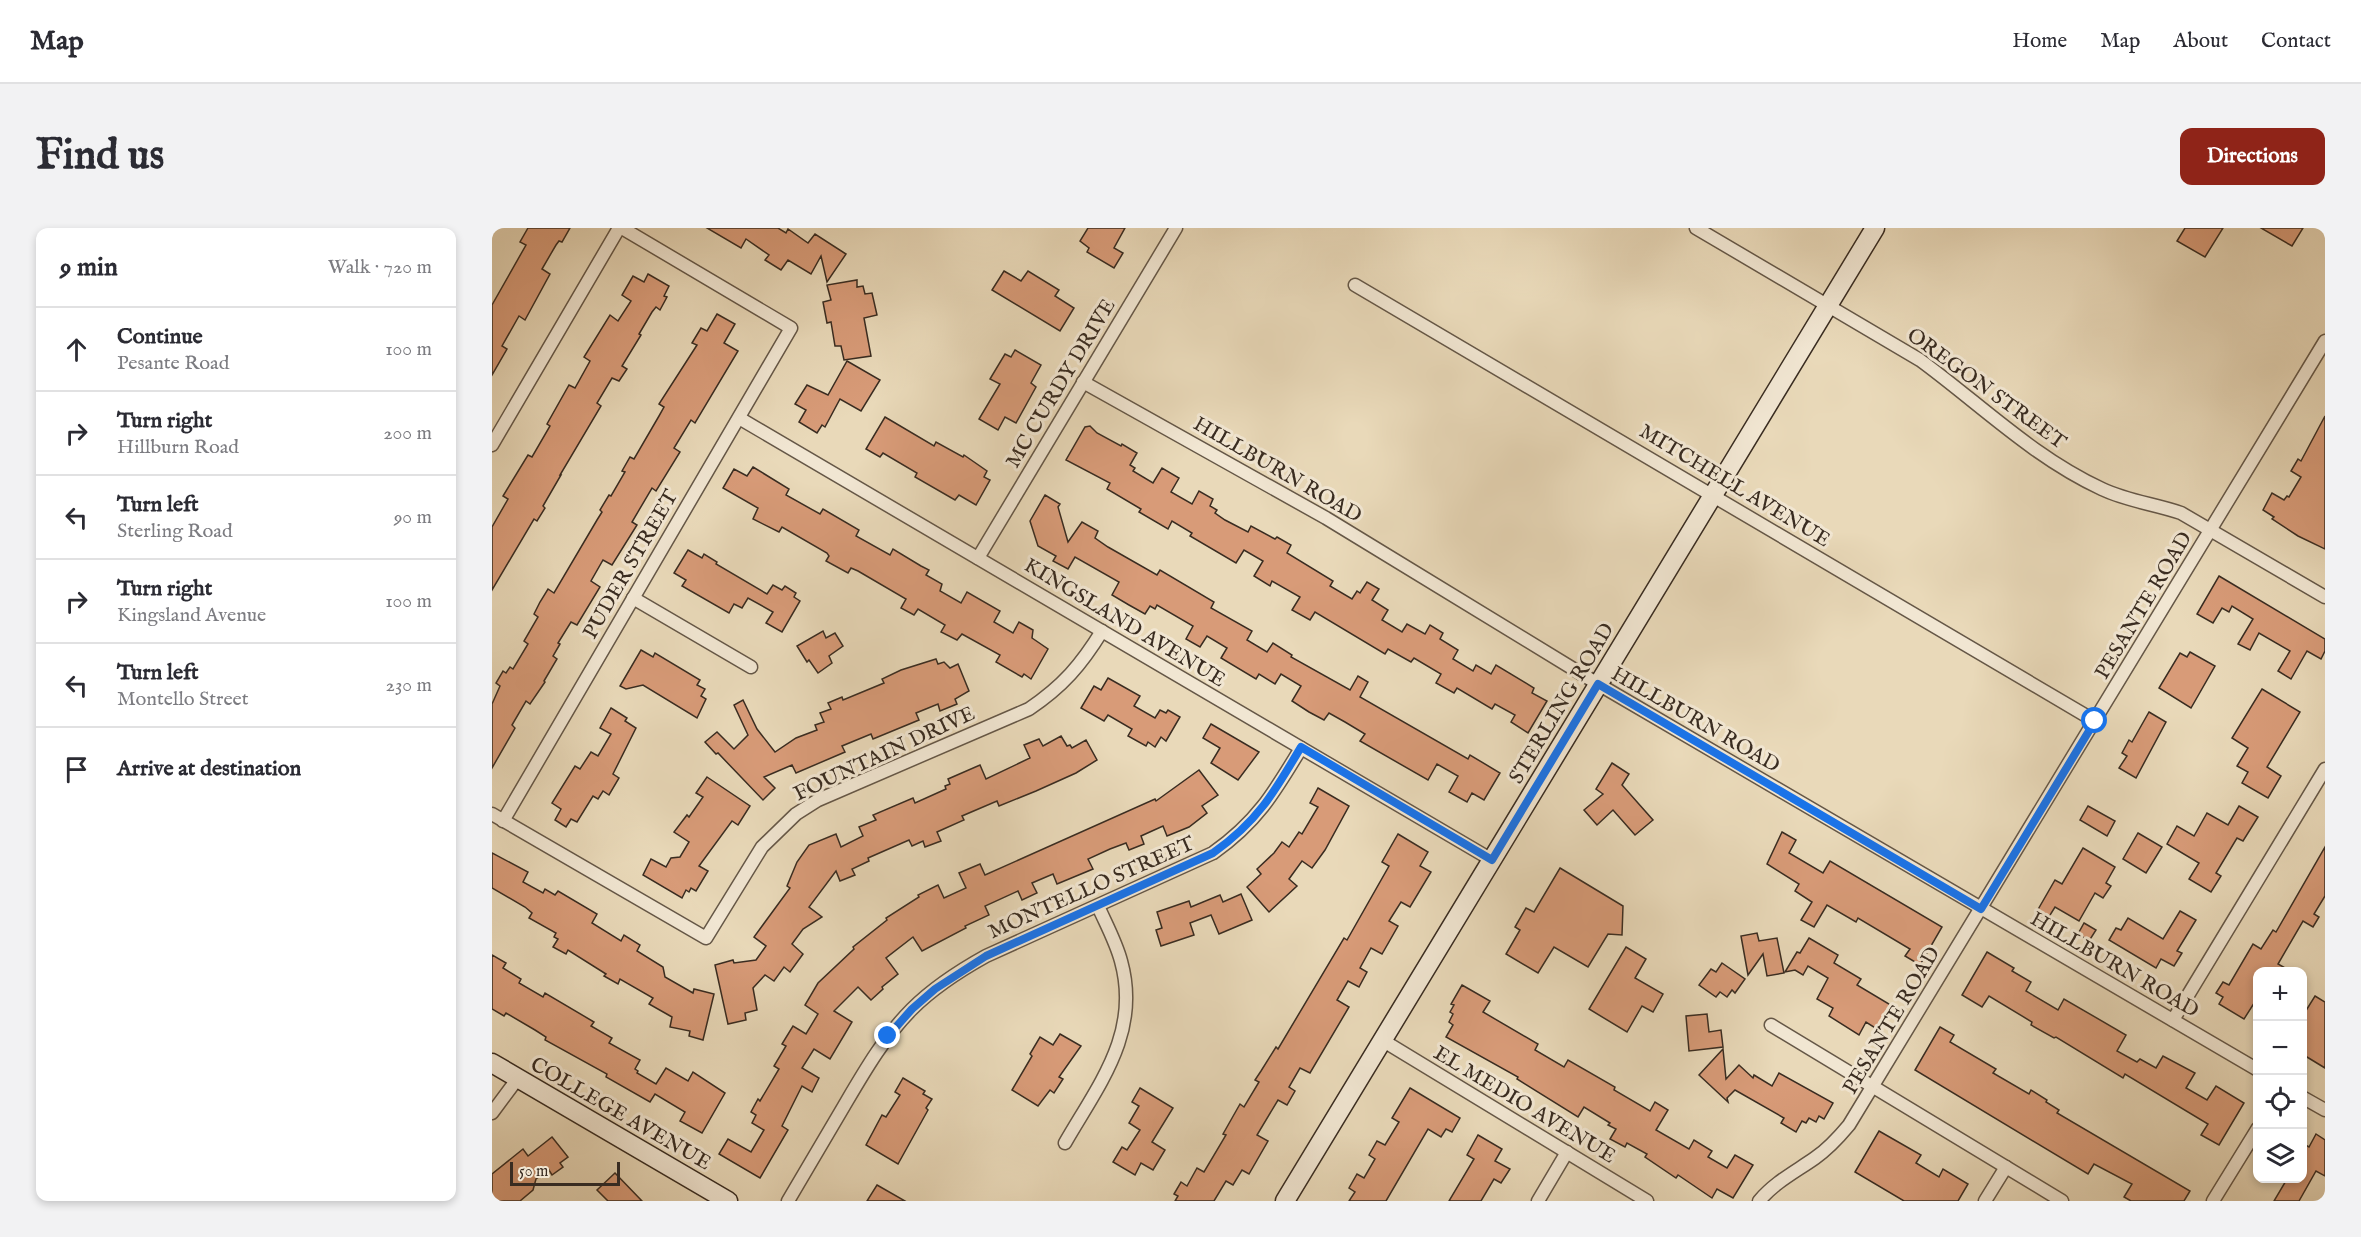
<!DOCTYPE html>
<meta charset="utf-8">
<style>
:root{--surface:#fff;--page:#f2f2f3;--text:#2b2b33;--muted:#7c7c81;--line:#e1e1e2;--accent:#8f2418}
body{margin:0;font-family:"IM FELL English",serif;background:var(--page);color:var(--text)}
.controls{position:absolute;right:18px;bottom:18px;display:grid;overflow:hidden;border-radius:12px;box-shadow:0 3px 9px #0003}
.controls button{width:54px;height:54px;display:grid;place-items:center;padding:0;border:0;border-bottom:2px solid var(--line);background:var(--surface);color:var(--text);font:30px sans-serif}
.scale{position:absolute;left:18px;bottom:15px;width:110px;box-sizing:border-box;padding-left:6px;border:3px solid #392c21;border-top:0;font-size:16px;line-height:21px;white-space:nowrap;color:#392c21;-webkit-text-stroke:4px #f1e6d2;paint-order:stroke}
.stop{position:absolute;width:18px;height:18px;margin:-14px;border:4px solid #1a73e8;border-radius:50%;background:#fff}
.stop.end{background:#1a73e8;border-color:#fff;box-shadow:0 2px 6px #0008}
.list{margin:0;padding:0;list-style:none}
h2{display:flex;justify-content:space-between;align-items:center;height:78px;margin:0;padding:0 24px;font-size:26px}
h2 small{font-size:20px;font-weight:400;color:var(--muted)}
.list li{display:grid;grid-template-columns:39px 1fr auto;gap:18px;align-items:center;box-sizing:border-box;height:84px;padding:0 24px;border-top:2px solid var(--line)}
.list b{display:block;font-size:22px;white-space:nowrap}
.list p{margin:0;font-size:20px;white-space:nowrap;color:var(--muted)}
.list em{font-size:20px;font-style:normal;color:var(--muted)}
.icon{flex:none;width:33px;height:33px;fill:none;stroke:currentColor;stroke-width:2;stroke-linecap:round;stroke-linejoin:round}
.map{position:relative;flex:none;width:1833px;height:973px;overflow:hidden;border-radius:12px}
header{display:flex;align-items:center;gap:36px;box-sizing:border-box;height:84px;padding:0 30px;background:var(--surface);border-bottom:2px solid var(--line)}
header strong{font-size:28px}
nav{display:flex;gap:33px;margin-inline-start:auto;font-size:21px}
.intro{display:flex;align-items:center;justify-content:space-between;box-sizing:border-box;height:144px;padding:0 36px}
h1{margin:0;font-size:42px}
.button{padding:15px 27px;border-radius:12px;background:var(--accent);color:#fff;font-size:21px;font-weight:700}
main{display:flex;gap:36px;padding:0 36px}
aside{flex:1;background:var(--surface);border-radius:12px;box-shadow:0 3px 9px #0003}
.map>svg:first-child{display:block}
</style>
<header>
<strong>Map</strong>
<nav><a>Home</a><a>Map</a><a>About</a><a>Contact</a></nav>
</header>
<div class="intro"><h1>Find us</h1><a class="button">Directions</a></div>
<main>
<aside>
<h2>9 min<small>Walk · 720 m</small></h2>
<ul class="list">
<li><svg class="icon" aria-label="ahead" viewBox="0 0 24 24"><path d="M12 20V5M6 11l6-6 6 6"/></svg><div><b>Continue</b><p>Pesante Road</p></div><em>100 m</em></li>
<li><svg class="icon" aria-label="right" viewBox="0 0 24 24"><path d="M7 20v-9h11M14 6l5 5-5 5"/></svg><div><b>Turn right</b><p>Hillburn Road</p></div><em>200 m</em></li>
<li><svg class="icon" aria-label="left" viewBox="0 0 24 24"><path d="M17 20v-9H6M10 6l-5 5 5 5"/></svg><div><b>Turn left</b><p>Sterling Road</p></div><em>90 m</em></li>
<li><svg class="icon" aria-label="right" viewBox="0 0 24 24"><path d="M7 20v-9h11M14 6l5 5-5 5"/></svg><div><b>Turn right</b><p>Kingsland Avenue</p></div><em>100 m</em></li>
<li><svg class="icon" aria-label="left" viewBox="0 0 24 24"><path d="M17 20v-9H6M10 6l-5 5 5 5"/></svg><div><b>Turn left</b><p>Montello Street</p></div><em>230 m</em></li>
<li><svg class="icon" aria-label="arrive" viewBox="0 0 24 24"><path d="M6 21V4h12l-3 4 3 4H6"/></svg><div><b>Arrive at destination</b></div></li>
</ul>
</aside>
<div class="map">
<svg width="1833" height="973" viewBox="0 0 1833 973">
<rect width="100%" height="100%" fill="#e9d9b9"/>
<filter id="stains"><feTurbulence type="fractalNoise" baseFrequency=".00333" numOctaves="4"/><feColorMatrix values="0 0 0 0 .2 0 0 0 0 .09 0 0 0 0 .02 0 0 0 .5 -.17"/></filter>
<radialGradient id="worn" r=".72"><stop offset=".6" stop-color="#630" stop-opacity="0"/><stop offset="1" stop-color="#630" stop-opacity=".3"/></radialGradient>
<g fill="#d89b78" stroke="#392c21" stroke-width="1.5">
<polygon points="36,0 78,0 70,14 67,13 64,17 50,41 58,46 33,92 27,88 10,118 15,121 0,147 0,77 34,17 28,14"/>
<polygon points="215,0 286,0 294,5 296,1 316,15 323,6 354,26 335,54 329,28 319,46 296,32 289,42 273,32 277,27 254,11 249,20"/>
<polygon points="596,0 633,0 622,20 631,25 622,40 595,24 597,20 588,13"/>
<polygon points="1693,0 1731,0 1713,29 1685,13"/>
<polygon points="1769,0 1811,0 1800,18"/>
<polygon points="512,43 529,53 536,43 567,62 563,68 582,80 568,103 500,62"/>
<polygon points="156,46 177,58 172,68 175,69 168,82 164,79 160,84 147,106 149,107 130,138 135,141 127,153 120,150 105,175 109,178 68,247 69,247 51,278 53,280 45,293 42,291 0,362 0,299 16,271 11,268 36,227 40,229 58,198 55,196 77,157 83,160 98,133 92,129 118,87 126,93 139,73 130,67 141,48 152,54"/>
<polygon points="365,52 365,59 371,58 373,66 380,65 385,87 372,90 379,128 352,132 349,118 343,118 339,94 335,95 331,74 339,72 335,57"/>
<polygon points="225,86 243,96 232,115 246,123 203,195 199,192 182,220 188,224 164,263 160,260 140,294 145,297 120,337 111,332 99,353 108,359 85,397 79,394 66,415 68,416 61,428 65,431 52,453 53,454 38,476 34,473 20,497 23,500 0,540 0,476 8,458 4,455 11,443 14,445 18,439 21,441 36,416 32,413 46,389 42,386 48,374 56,361 62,365 105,292 110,284 108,282 117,267 119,268 133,244 130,243 138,229 142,231 167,188 172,179 167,176 205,117 200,115 209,100 215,103"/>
<polygon points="523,122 549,137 539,155 544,159 524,195 513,189 506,202 487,191 508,156 498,151 513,126 519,129"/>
<polygon points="355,133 388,152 369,183 348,171 333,199 330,197 325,205 307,194 314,182 303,176 315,157 336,167"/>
<polygon points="1833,188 1833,321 1806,308 1780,291 1782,289 1771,282 1780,265 1792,272 1795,268 1797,269 1809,249 1799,243 1806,231 1809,233"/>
<polygon points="393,189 442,218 444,214 471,229 472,227 495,243 492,249 498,252 484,277 467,267 463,272 423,249 425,245 391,225 388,229 374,221"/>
<polygon points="598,198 605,205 629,218 630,216 645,225 638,237 643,240 641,243 661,255 670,240 687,250 679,264 700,276 707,263 721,271 718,278 725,282 723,285 733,292 756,304 759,298 783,311 785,309 799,317 795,325 841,353 838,358 860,371 865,363 868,365 875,354 887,361 880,372 896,382 890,392 910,404 915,396 933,406 938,397 951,405 948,411 966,422 961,431 981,443 984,437 999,446 1004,437 1042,460 1040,465 1055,473 1036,505 1019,494 1023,487 1003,476 1000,481 965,460 962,465 944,455 949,446 922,430 919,434 896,421 893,426 823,384 818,392 800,382 808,369 780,353 778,358 762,348 771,333 752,322 744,335 698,308 700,305 680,293 676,301 647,284 649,281 615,261 618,255 574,232 593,199"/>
<polygon points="261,239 297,261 294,267 328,286 331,281 367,302 364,308 398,327 401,321 429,338 437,342 434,347 450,356 448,363 469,375 475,364 508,383 502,394 521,405 527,394 541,402 540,410 556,421 539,451 532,446 530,449 504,434 508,427 470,406 465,412 449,404 453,397 426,381 422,387 409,380 414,371 366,343 359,340 356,345 334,333 337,328 335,325 290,299 287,304 261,291 266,280 231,260 242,241 255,248"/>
<polygon points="553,267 568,276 566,279 576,314 590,294 606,303 603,310 616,319 665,347 668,342 722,374 719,380 760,403 755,412 775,424 781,415 800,427 799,429 858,462 866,448 876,454 868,469 976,531 978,527 1008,545 992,572 980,565 975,574 957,564 966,548 945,536 936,552 868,513 873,506 853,494 837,485 832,492 817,484 800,473 809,458 789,446 783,456 767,446 764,451 729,430 735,420 715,408 708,419 694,411 701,398 665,377 663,381 658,378 653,386 637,377 620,367 627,354 583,329 576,341 561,333 564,328 546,318 538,293"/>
<polygon points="196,322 210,330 212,326 225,334 224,336 275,366 281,357 290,362 293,358 304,365 302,369 308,373 290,404 274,395 281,384 256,370 250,380 242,376 237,385 190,358 194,352 182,345"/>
<polygon points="1727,348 1833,411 1833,423 1829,431 1815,423 1799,451 1786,443 1798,423 1767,405 1758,422 1746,416 1761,391 1740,378 1737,384 1730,380 1721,395 1705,386"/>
<polygon points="331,403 334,410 343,405 351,418 337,428 340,435 326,445 317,432 315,434 305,418"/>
<polygon points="149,422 161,429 163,425 208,452 205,457 213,461 209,468 214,471 205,490 151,457 134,461 128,458"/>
<polygon points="1698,424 1723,438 1699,480 1667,460 1688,425 1695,429"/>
<polygon points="444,431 446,436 452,434 458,440 466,436 477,463 463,471 465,476 448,483 446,476 424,485 427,492 381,511 379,506 350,518 353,524 304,545 300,537 272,549 283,560 271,572 226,525 224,526 213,514 225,504 242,521 256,507 242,477 251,472 265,501 283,524 304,510 325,502 323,497 332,494 328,485 339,481 336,475 350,469 351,472 392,455 390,451 409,442"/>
<polygon points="616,450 648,468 642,478 663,490 668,482 674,485 676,482 688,489 674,513 669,509 663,519 656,514 654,518 636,508 640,501 616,487 612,493 589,480 602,458 609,462"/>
<polygon points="1770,461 1808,484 1775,539 1789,548 1776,570 1750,555 1756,544 1745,538 1756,520 1740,510"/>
<polygon points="119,480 135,490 133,493 144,500 121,546 127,550 117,567 111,563 106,571 101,568 85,594 79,591 74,599 63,592 69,581 60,575 83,538 88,541 99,524 106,528 119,506 108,500"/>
<polygon points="1657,484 1674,494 1644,550 1627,540 1635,528 1630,525 1637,512 1640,514"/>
<polygon points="719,496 767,524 746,552 719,535 728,520 711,510"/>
<polygon points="569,508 575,518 578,517 580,520 594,512 605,532 584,545 544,563 507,578 505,573 470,588 472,592 445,604 449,613 433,619 431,613 420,618 417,612 376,630 377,633 360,641 363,647 348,653 344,643 317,679 330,689 311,701 300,716 311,726 298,744 292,739 282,753 273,747 261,760 265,782 253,785 254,792 236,796 223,737 241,732 242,735 264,732 274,718 262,709 298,660 295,658 305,634 317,617 344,606 349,619 371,608 367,599 384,592 381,587 421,570 423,575 454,561 453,558 458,556 456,551 488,537 494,551 538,530 532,517 547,511 551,518"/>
<polygon points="1120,535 1137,546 1130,557 1161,592 1143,607 1121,582 1105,597 1092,582 1111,566 1104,561"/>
<polygon points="707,542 726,567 710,578 715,585 697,599 675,608 671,598 649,608 652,616 637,622 634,615 618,621 596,631 601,641 565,656 561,646 540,655 545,665 530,672 526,663 493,678 497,687 473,698 474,700 430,723 421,709 394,730 406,746 390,759 391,761 379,772 366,759 342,783 360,794 338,831 322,821 310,840 327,850 320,864 310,858 290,898 296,902 268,950 227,926 236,911 259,924 272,902 260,895 264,887 259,884 266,871 268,873 287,841 282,838 294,818 290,816 301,798 314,806 326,786 313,777 326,755 362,721 361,719 395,692 394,690 427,669 426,667 446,657 452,670 474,660 467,645 488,636 493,647 663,571 664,573"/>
<polygon points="215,549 258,578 246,597 240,593 207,638 216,643 204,663 199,660 197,664 194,662 190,670 151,647 159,631 174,639 179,630 188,629 197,614 182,604 195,587 197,589 211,569 204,565"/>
<polygon points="826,560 857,578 833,622 820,640 810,633 797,651 805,658 777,684 755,659 769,646 765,641 782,625 790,614 797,619 807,604 810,606 826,579 818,575"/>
<polygon points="1596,578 1623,593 1615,608 1588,592"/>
<polygon points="1747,578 1766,589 1751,613 1745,610 1724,645 1729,648 1719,664 1697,651 1707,635 1675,616 1685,598 1702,608 1715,585 1736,597"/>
<polygon points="1290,604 1304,612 1297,625 1331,645 1338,633 1450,699 1428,737 1413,728 1418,721 1366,690 1364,694 1335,677 1322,699 1309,692 1320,674 1303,663 1307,656 1275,636"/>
<polygon points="1646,605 1670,619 1654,645 1631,631"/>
<polygon points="906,606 936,624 928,638 939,644 918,679 909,674 897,693 906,698 890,726 879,720 868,740 875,744 867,759 856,753 845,772 857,779 818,845 808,840 797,859 803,863 795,877 786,872 765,907 776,913 757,946 750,942 741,957 734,953 722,973 683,973 686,968 682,966 689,954 695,958 705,940 712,944 734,907 731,906 748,876 752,879 767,854 763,852 769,843 784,819 786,821 852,710 855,712 897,638 890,634"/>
<polygon points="1833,619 1833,668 1822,686 1827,689 1821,699 1811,693 1786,736 1800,744 1766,744 1766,769 1752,791 1727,776 1731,769 1724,765 1731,754 1737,757 1761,716 1769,721 1781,702 1784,704"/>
<polygon points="1591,620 1623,639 1614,655 1619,658 1611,670 1603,665 1587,693 1563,679 1555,692 1544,685 1563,652 1570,656"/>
<polygon points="0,625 36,644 31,654 51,665 53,661 63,667 66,663 105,686 100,695 129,713 132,707 148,717 145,723 171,739 173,749 201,765 202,761 222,766 211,812 197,808 198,803 178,799 180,789 157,776 161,770 128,751 126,756 112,748 114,746 76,722 74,726 61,719 66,711 62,709 64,705 37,690 40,685 33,679 0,660"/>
<polygon points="1068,640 1131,678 1130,707 1116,706 1096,739 1062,719 1046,745 1014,726 1028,702 1023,699 1034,680 1042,684"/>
<polygon points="749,666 760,692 727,706 719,687 698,695 702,707 669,718 664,702 670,700 665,684 697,673 699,679 728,667 731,674"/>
<polygon points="1688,683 1704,692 1685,723 1690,725 1682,738 1669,731 1664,740 1617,712 1624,700 1629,702 1636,690 1671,711"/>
<polygon points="1592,695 1604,702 1597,713 1586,706"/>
<polygon points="1265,705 1267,713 1285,710 1292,745 1275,748 1271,726 1256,747 1249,708"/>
<polygon points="1317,710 1346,727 1342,735 1369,751 1365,757 1402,779 1388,803 1374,794 1367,807 1337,788 1341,780 1325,771 1336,750 1316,738 1311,747 1303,742 1293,744 1305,724 1308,725"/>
<polygon points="1134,719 1154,731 1143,750 1171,766 1161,784 1150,778 1135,804 1097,781"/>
<polygon points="1495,724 1522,740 1520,743 1539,754 1534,763 1566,782 1572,771 1634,807 1625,823 1645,834 1648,831 1664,840 1671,828 1703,845 1694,860 1715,872 1724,858 1752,875 1727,917 1709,907 1716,896 1633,846 1631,850 1564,809 1562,810 1539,797 1540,794 1497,768 1490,779 1470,767"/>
<polygon points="0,727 14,735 11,740 29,751 27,755 51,769 53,765 102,794 99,798 120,810 117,815 148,832 143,841 146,843 145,845 164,856 174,840 196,853 201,844 233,865 210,905 188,893 193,884 163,866 158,874 114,849 115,846 53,812 54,809 43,802 14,785 12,788 0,781"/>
<polygon points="1230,735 1253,751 1243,765 1240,762 1235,769 1228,764 1224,769 1207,757 1219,741 1224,744"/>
<polygon points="970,757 998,773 991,784 1046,816 1043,822 1072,839 1076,832 1123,859 1122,862 1158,883 1163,874 1176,882 1164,902 1197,921 1202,912 1220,923 1216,929 1235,940 1243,927 1261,937 1241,970 1225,961 1220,970 1186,947 1184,950 1153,929 1155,926 1135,915 1133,919 1118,911 1124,901 1116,897 1118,895 1092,879 1086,889 1025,851 1026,849 954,809 961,797 957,794 961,786 958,784 962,777 959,776"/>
<polygon points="1823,768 1833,774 1833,840 1810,826 1810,789"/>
<polygon points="1215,786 1217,804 1229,802 1231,819 1197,823 1194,788"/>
<polygon points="1448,799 1462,807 1458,814 1504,841 1501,845 1537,866 1539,862 1555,872 1554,874 1567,882 1565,885 1698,963 1692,973 1639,973 1632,969 1640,956 1602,936 1596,946 1423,842"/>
<polygon points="568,806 589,818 567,849 571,851 562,865 558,862 546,878 520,862 540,828 538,826 548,809 561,817"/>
<polygon points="1231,821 1234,851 1247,837 1261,850 1262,847 1280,858 1287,845 1341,875 1332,891 1327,888 1324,894 1317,890 1314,895 1310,893 1304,904 1289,895 1292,890 1243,862 1235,870 1236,874 1207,847"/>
<polygon points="411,850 433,863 431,866 440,871 434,880 436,882 406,936 374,917 390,887 394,889 408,867 403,864"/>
<polygon points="648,860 681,880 660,914 673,922 661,942 649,935 643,947 621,934 630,919 635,922 648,902 637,895 647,878 640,874"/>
<polygon points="918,860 968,890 960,904 954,901 949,909 936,901 894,973 857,973 863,964 857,960 865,946 872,950 883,931 877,927 885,913 893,917 907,894 900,890"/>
<polygon points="1387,903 1429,927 1424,935 1447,949 1451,941 1476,956 1466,973 1412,973 1363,944"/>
<polygon points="1824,906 1833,912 1833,948 1824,943 1807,973 1782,973 1795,951 1810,951 1810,915 1817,919"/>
<polygon points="986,907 1010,921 1003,933 1018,941 1009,955 1002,951 989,973 957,973 982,931 975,927"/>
<polygon points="60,909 76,929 68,935 71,939 60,947 57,942 44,951 41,962 28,973 0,973 0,946 31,921 36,928"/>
<polygon points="123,945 150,973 116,973 105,962"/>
<polygon points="385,957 413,973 375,973"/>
</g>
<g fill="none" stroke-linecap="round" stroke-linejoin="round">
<g stroke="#655747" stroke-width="15">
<g id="street">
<path d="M1204,0L1428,132C1488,176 1541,229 1610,261C1635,273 1663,276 1689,285L1833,369"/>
<polyline points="863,57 1603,493"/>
<polyline points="591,154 834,290 1106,456 1766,842"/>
<polyline points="247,190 1000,632"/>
<polyline points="0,217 127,0"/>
<polyline points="486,330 684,0"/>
<polyline points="141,370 259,439"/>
<path d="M0,586L214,710L270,619L304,586L326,572L537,481C571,458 589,437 610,403"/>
<polyline points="11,593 299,100 130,0"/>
<polyline points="1681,792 1833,541"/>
<polyline points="1279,797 1570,973"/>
<polyline points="890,812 1155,973"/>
<polyline points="1810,869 1833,882"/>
<polyline points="0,885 26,850"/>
<path d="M573,915C607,856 649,805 629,733C624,714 614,696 606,678"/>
<path d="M296,973C315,941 333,910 352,878C372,844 392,809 420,781C442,759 467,743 494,728L721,625C765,594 782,565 809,520"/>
<polyline points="1046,973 1075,924"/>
<path d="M1267,973C1283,954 1303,944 1323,930C1336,921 1347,909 1357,897L1833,113"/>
<polyline points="1493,973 1514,939"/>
<polyline points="1721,973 1766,900"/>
</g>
</g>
<g stroke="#392c21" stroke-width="21">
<g id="secondary">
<polyline points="0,835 236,973"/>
<polyline points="793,973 1383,0"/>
</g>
</g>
<use href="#street" stroke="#f1e6d2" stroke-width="12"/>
<use href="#secondary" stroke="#f1e6d2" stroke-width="18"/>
</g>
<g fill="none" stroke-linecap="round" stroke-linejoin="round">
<path stroke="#1a73e8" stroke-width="8" d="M396,808L420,781L443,761L494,728L721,625C765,594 782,565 809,519L1000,632L1106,456L1489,681L1603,493"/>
</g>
<g text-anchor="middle" stroke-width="6" stroke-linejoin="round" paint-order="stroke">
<g font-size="21" fill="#392c21" stroke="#f1e6d2">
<text transform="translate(568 155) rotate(-59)" y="7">MC CURDY DRIVE</text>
<text transform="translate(1495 160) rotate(36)" y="7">OREGON STREET</text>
<text transform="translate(786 241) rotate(30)" y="7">HILLBURN ROAD</text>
<text transform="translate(1243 257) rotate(31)" y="7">MITCHELL AVENUE</text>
<text transform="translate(138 336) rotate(-60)" y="7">PUDER STREET</text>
<text transform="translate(1651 377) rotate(-59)" y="7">PESANTE ROAD</text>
<text transform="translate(633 394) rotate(31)" y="7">KINGSLAND AVENUE</text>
<text transform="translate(1069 475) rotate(-59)" y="7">STERLING ROAD</text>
<text transform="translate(1204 491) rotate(30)" y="7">HILLBURN ROAD</text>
<text transform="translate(392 525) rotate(-25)" y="7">FOUNTAIN DRIVE</text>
<text transform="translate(599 659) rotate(-24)" y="7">MONTELLO STREET</text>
<text transform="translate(1623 736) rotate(30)" y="7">HILLBURN ROAD</text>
<text transform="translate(1399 792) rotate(-59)" y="7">PESANTE ROAD</text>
<text transform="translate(1033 876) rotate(31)" y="7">EL MEDIO AVENUE</text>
<text transform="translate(129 885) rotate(30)" y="7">COLLEGE AVENUE</text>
</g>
</g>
<rect width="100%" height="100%" filter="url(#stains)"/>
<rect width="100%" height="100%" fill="url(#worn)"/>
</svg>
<div class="controls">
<button>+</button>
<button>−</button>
<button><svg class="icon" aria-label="locate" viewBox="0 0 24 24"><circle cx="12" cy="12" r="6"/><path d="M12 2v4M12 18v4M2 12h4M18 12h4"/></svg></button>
<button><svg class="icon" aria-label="layers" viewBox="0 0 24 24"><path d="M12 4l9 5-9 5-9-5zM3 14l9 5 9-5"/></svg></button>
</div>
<div class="scale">50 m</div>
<div class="stop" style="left:1603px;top:493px"></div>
<div class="stop end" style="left:396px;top:808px"></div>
</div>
</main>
